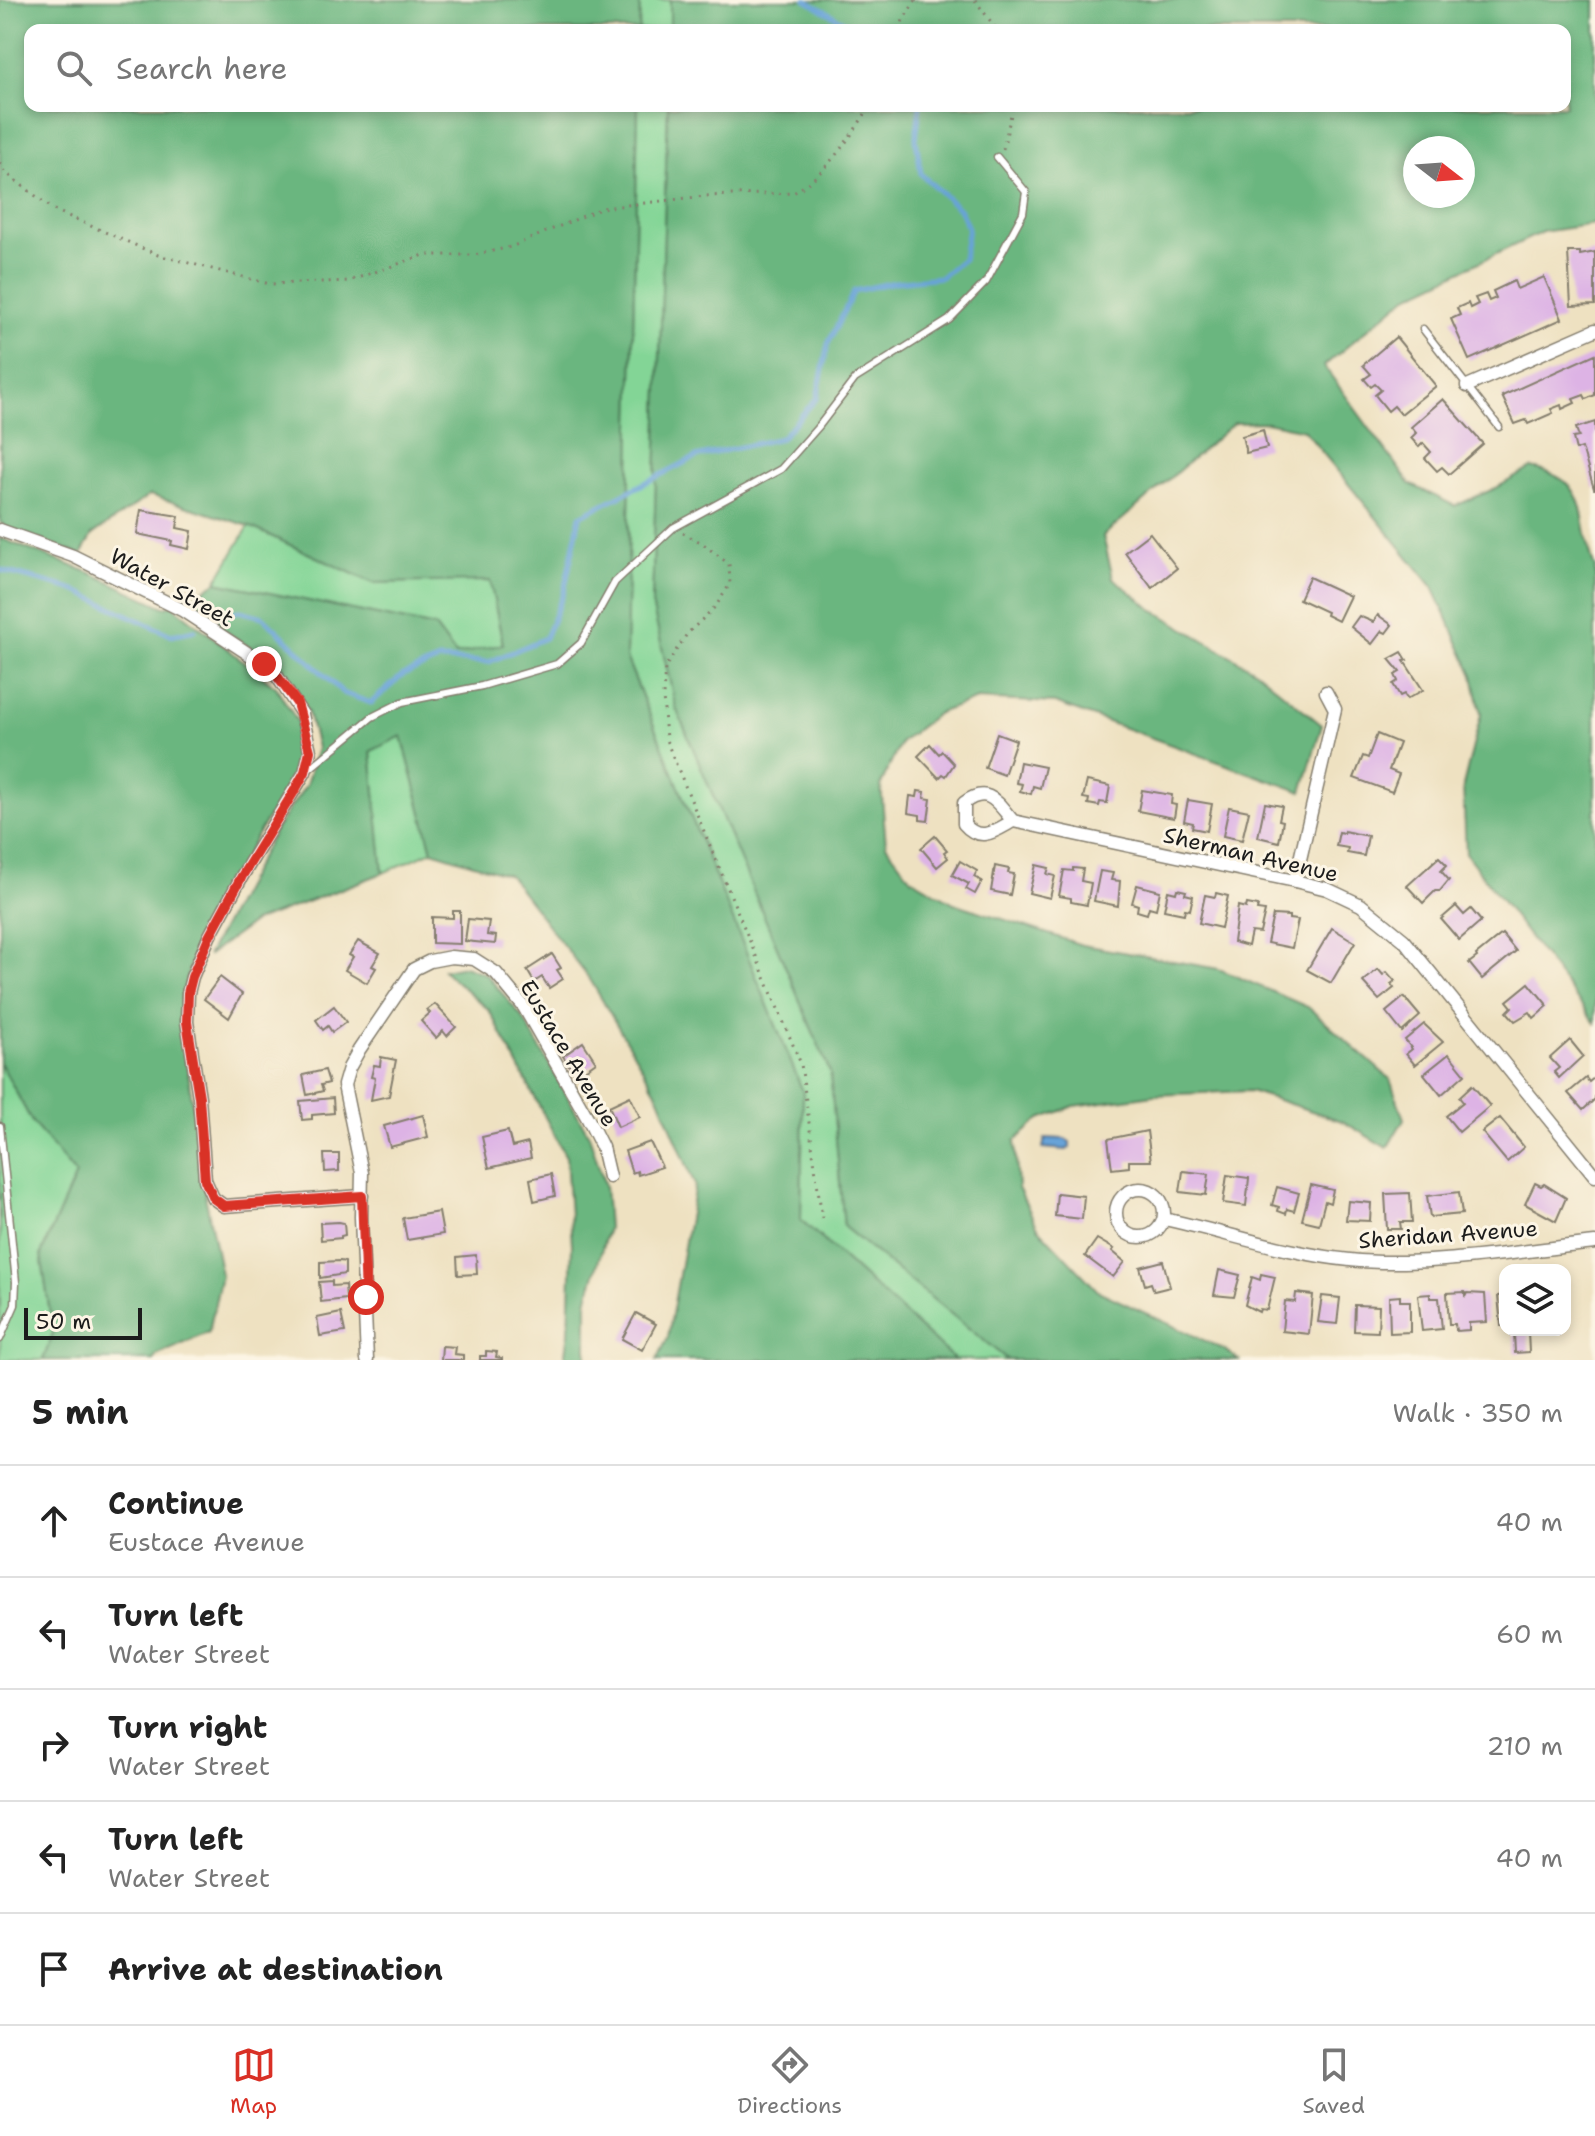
<!DOCTYPE html>
<meta charset="utf-8">
<style>
:root{--surface:#fff;--page:#f6f6f6;--text:#222;--muted:#767676;--line:#e0e0e0;--accent:#d93025}
body{margin:0;font-family:"Shantell Sans",sans-serif;background:var(--page);color:var(--text)}
.controls{position:absolute;right:24px;bottom:24px;display:grid;overflow:hidden;border-radius:16px;box-shadow:0 4px 12px #0003}
.controls button{width:72px;height:72px;display:grid;place-items:center;padding:0;border:0;border-bottom:2px solid var(--line);background:var(--surface);color:var(--text);font:40px sans-serif}
.compass{position:absolute;left:1403px;top:136px;width:72px;height:72px;border-radius:50%;background:var(--surface);box-shadow:0 4px 12px #0003;rotate:107deg}
.scale{position:absolute;left:24px;bottom:20px;width:118px;box-sizing:border-box;padding-left:8px;border:4px solid #1c1c1c;border-top:0;font-size:22px;line-height:28px;white-space:nowrap;color:#1c1c1c;-webkit-text-stroke:6px #fcf5e5;paint-order:stroke}
.stop{position:absolute;width:24px;height:24px;margin:-18px;border:6px solid #d93025;border-radius:50%;background:#fff}
.stop.end{background:#d93025;border-color:#fff;box-shadow:0 2px 8px #0008}
.list{margin:0;padding:0;list-style:none}
h2{display:flex;justify-content:space-between;align-items:center;height:104px;margin:0;padding:0 32px;font-size:34px}
h2 small{font-size:26px;font-weight:400;color:var(--muted)}
.list li{display:grid;grid-template-columns:52px 1fr auto;gap:24px;align-items:center;box-sizing:border-box;height:112px;padding:0 32px;border-top:2px solid var(--line)}
.list b{display:block;font-size:30px;white-space:nowrap}
.list p{margin:0;font-size:26px;white-space:nowrap;color:var(--muted)}
.list em{font-size:26px;font-style:normal;color:var(--muted)}
.icon{flex:none;width:44px;height:44px;fill:none;stroke:currentColor;stroke-width:2;stroke-linecap:round;stroke-linejoin:round}
.map{position:relative;flex:none;width:1595px;height:1360px;overflow:hidden}
.search{position:absolute;background:var(--surface);box-shadow:0 4px 12px #0003;left:24px;right:24px;top:24px;height:88px;display:flex;align-items:center;gap:20px;box-sizing:border-box;padding:0 28px;border-radius:16px;color:var(--muted);font-size:30px}
.sheet{height:664px;background:var(--surface)}
nav{display:flex;justify-content:space-around;align-items:center;box-sizing:border-box;height:112px;border-top:2px solid var(--line);background:var(--surface);font-size:22px;color:var(--muted)}
nav a{display:grid;justify-items:center;gap:4px}
nav .on{color:var(--accent)}
.map>svg:first-child{display:block}
</style>
<div class="map">
<svg width="1595" height="1360" viewBox="0 0 1595 1360">
<rect width="100%" height="100%" fill="#fcf5e5"/>
<filter id="ink" filterUnits="userSpaceOnUse"><feTurbulence type="fractalNoise" baseFrequency=".0125" numOctaves="2"/><feDisplacementMap in="SourceGraphic" scale="16" xChannelSelector="R" yChannelSelector="G"/><feConvolveMatrix kernelMatrix="1 2 1 2 8 2 1 2 1" color-interpolation-filters="sRGB"/></filter>
<filter id="wash" filterUnits="userSpaceOnUse"><feTurbulence type="fractalNoise" baseFrequency=".006" numOctaves="4" result="noise"/><feDisplacementMap in="SourceGraphic" scale="32" xChannelSelector="R" yChannelSelector="G"/><feGaussianBlur stdDeviation="1.8" result="paint"/><feColorMatrix in="noise" values="0 0 0 0 0 0 0 0 0 0 0 0 0 0 0 0 0 1.4 0 .05"/><feComposite in="paint" operator="in"/></filter>
<g filter="url(#wash)">
<rect width="100%" height="100%" fill="#eee1c1"/>
<g fill="#83d596" stroke="#507859" stroke-width="2">
<polygon points="640,0 670,0 670,30 639,30"/>
<polygon points="638,106 668,106 652,604 676,708 830,1072 844,1227 1008,1360 955,1360 801,1220 803,1092 626,657"/>
<polygon points="249,526 373,583 490,580 503,645 456,655 435,627 216,582"/>
<polygon points="402,735 432,851 383,873 371,751"/>
<polygon points="0,1062 32,1122 76,1175 41,1254 53,1333 43,1360 0,1360"/>
</g>
<g fill="#6ab67f" stroke="#43694e" stroke-width="2" fill-rule="evenodd">
<polygon points="0,0 640,0 639,30 30,30 30,106 638,106 626,657 803,1092 801,1220 955,1360 657,1360 668,1337 695,1185 657,1093 591,981 509,875 432,851 402,736 371,751 383,873 254,922 207,956 275,830 306,785 317,748 308,712 278,665 183,604 216,582 435,627 456,655 503,644 490,581 373,583 249,526 150,495 92,535 81,555 6,527 0,522"/>
<path d="M670,0H1595V224L1542,232L1406,297L1324,366L1410,484L1455,506L1496,488L1531,468C1595,480 1576,520 1595,568V1023L1466,854L1463,786L1481,714L1473,675L1433,587L1304,430L1266,422L1234,423L1103,536L1113,578L1152,609L1256,671L1322,725L1302,792L1055,703L977,699L938,713L901,742L881,784L886,845L911,878L954,903L1082,945L1219,969L1308,1007L1390,1079L1404,1119L1387,1148L1342,1121L1250,1091L1154,1095L1074,1106L1040,1119L1015,1141L1018,1188L1038,1228L1098,1291L1223,1349L1239,1360H1008L844,1227L830,1072L676,708L652,604L668,106H1565V30H670ZM1415,148H1463V196H1415Z"/>
<polygon points="0,538 93,574 164,607 172,605 276,687 297,721 299,756 293,777 254,840 192,957 181,999 185,1050 205,1195 221,1275 209,1332 156,1356 154,1360 43,1360 53,1333 41,1254 76,1175 32,1122 0,1062"/>
<polygon points="464,966 486,974 523,1018 589,1135 605,1186 608,1228 587,1301 587,1360 565,1360 569,1332 572,1245 566,1157 489,1010 443,970"/>
</g>
<polygon fill="#67a3d8" stroke="#42607a" stroke-width="2" points="1045,1138 1065,1139 1070,1142 1070,1147 1066,1150 1043,1148"/>
<g fill="none" stroke-linecap="round" stroke-linejoin="round">
<g stroke="#67a3d8" stroke-width="5">
<polyline points="806,0 858,30"/>
<polyline points="0,570 72,589 171,635 195,630"/>
<polyline points="213,616 240,611 263,617 343,693 371,703 403,675 439,660 489,662 545,638 564,592 580,516 696,457 781,438 817,398 828,344 854,291 895,282 941,277 963,259 968,228 960,210 921,174 916,139 920,106"/>
</g>
</g>
<g id="blocks">
<g fill="#ddb3e5">
<polygon points="1568,252 1580,252 1580,255 1595,252 1595,305 1571,306"/>
<polygon points="1544,277 1562,319 1469,360 1451,319 1460,315 1457,308 1468,303 1470,308 1478,304 1475,298 1486,294 1489,301 1496,298 1493,291 1514,281 1517,289"/>
<polygon points="1396,337 1436,386 1401,414 1394,406 1388,411 1375,395 1381,390 1375,384 1371,387 1364,379 1371,374 1363,365"/>
<polygon points="1595,354 1595,395 1586,399 1584,395 1573,399 1575,403 1562,409 1561,405 1551,409 1553,413 1528,424 1526,420 1515,424 1502,396"/>
<polygon points="1443,399 1483,444 1449,474 1442,467 1437,471 1425,458 1431,452 1423,443 1419,447 1411,438 1416,433 1411,427"/>
<polygon points="1595,422 1595,489 1594,489 1582,448 1576,450 1573,438 1579,437 1576,428"/>
<polygon points="1263,430 1267,448 1246,453 1242,436"/>
<polygon points="141,510 179,516 177,528 192,531 189,549 171,545 172,541 137,534"/>
<polygon points="1150,533 1177,568 1152,588 1125,552"/>
<polygon points="1309,577 1350,596 1338,621 1326,615 1327,612 1299,599"/>
<polygon points="1378,615 1392,625 1386,633 1382,631 1372,644 1351,627 1359,616 1373,622"/>
<polygon points="1402,652 1407,660 1404,661 1423,690 1407,699 1404,694 1400,696 1393,684 1398,681 1395,675 1400,672 1389,659"/>
<polygon points="997,733 1016,740 1004,775 985,768"/>
<polygon points="1377,734 1399,743 1389,770 1399,774 1392,792 1354,778 1363,756 1368,758"/>
<polygon points="930,744 939,754 942,751 954,764 946,776 943,774 939,778 918,756"/>
<polygon points="1020,762 1045,767 1040,788 1033,786 1031,794 1020,791 1022,784 1016,783"/>
<polygon points="1087,781 1110,786 1107,803 1100,802 1099,806 1088,804 1089,799 1083,798"/>
<polygon points="1142,790 1172,795 1171,804 1176,805 1174,818 1138,811"/>
<polygon points="918,791 925,792 924,798 931,799 928,821 920,820 920,815 908,813 910,796 917,797"/>
<polygon points="1188,800 1212,804 1207,831 1192,828 1193,823 1184,821"/>
<polygon points="1265,803 1282,806 1279,820 1283,821 1279,842 1258,837"/>
<polygon points="1229,807 1249,811 1242,840 1223,836"/>
<polygon points="1344,831 1368,836 1364,856 1347,853 1348,848 1336,846 1339,832 1344,833"/>
<polygon points="935,836 947,850 944,852 948,858 937,867 921,848"/>
<polygon points="1439,857 1447,865 1441,871 1449,880 1440,891 1435,891 1423,903 1407,886"/>
<polygon points="960,861 977,871 974,877 982,881 975,894 966,889 969,884 952,875"/>
<polygon points="1036,865 1049,868 1047,874 1055,876 1050,898 1029,893"/>
<polygon points="995,866 1009,869 1008,873 1014,874 1010,895 991,891"/>
<polygon points="1073,868 1083,869 1081,881 1091,883 1087,905 1071,902 1071,898 1059,896 1064,870 1073,871"/>
<polygon points="1100,871 1113,873 1111,880 1120,881 1118,906 1094,901"/>
<polygon points="1137,885 1160,891 1156,909 1149,907 1147,914 1137,911 1138,905 1132,903"/>
<polygon points="1177,889 1186,891 1185,894 1193,896 1190,910 1185,909 1184,914 1164,910 1168,891 1176,893"/>
<polygon points="1216,893 1228,896 1221,928 1199,923 1205,895 1215,897"/>
<polygon points="1247,904 1258,906 1257,910 1265,911 1260,933 1251,932 1248,946 1233,942 1238,906 1246,908"/>
<polygon points="1456,906 1464,915 1471,909 1481,921 1459,940 1441,919"/>
<polygon points="453,911 460,911 460,944 432,943 432,917 453,918"/>
<polygon points="1273,915 1289,916 1289,919 1298,920 1292,948 1267,943"/>
<polygon points="468,919 489,921 487,935 496,936 495,944 465,941"/>
<polygon points="1332,928 1355,942 1331,983 1307,970"/>
<polygon points="1502,934 1516,951 1482,979 1469,963 1477,957 1476,955"/>
<polygon points="358,941 380,953 372,966 376,968 367,983 345,970 353,957 349,955"/>
<polygon points="552,954 561,968 557,970 563,979 549,988 542,977 534,982 527,970"/>
<polygon points="1378,969 1383,975 1387,972 1395,981 1391,984 1394,988 1379,1000 1363,982"/>
<polygon points="220,977 242,994 229,1018 204,999"/>
<polygon points="1529,983 1548,1006 1534,1018 1530,1012 1515,1021 1507,1012 1512,1007 1507,1001"/>
<polygon points="1404,997 1420,1016 1402,1032 1386,1012"/>
<polygon points="435,1004 456,1027 447,1036 443,1031 436,1038 421,1021 430,1013 427,1010"/>
<polygon points="334,1006 346,1022 332,1032 328,1026 323,1030 316,1020"/>
<polygon points="1424,1024 1443,1042 1415,1065 1406,1054 1412,1049 1405,1040"/>
<polygon points="1570,1040 1583,1056 1559,1078 1554,1072 1559,1068 1550,1058"/>
<polygon points="583,1042 596,1062 576,1076 563,1056"/>
<polygon points="1449,1054 1465,1074 1441,1095 1424,1074"/>
<polygon points="381,1057 396,1060 389,1096 371,1100 375,1078 371,1077 374,1065 380,1066"/>
<polygon points="325,1070 329,1083 321,1085 323,1091 307,1095 303,1075"/>
<polygon points="1595,1077 1595,1099 1583,1110 1568,1093 1586,1078 1589,1082"/>
<polygon points="1472,1085 1490,1106 1459,1132 1446,1116 1463,1102 1459,1097"/>
<polygon points="630,1096 640,1117 618,1127 609,1106"/>
<polygon points="333,1098 334,1113 312,1115 312,1119 302,1120 300,1101"/>
<polygon points="423,1115 428,1137 390,1147 384,1126"/>
<polygon points="1500,1118 1524,1147 1507,1162 1482,1132"/>
<polygon points="508,1131 512,1147 528,1143 531,1158 489,1168 482,1137"/>
<polygon points="1147,1131 1151,1161 1129,1161 1129,1167 1112,1169 1108,1139"/>
<polygon points="650,1142 662,1167 638,1175 637,1171 632,1173 625,1151"/>
<polygon points="324,1154 339,1154 339,1171 325,1172"/>
<polygon points="1183,1171 1209,1174 1206,1195 1180,1192"/>
<polygon points="551,1174 555,1196 534,1201 530,1179"/>
<polygon points="1227,1175 1249,1178 1246,1206 1223,1203"/>
<polygon points="1535,1183 1541,1186 1544,1184 1566,1198 1556,1221 1525,1204"/>
<polygon points="1311,1185 1333,1190 1330,1203 1325,1201 1319,1224 1302,1220"/>
<polygon points="1277,1187 1299,1193 1294,1211 1287,1209 1286,1214 1278,1211 1279,1207 1272,1205"/>
<polygon points="1459,1192 1462,1214 1430,1217 1427,1196"/>
<polygon points="1057,1193 1084,1196 1082,1219 1055,1216"/>
<polygon points="1410,1193 1412,1222 1400,1222 1401,1229 1387,1229 1385,1194"/>
<polygon points="1348,1201 1371,1203 1370,1221 1346,1220"/>
<polygon points="439,1212 443,1234 407,1240 403,1218"/>
<polygon points="339,1222 344,1223 345,1235 341,1236 341,1238 321,1240 320,1223"/>
<polygon points="1097,1239 1114,1249 1112,1251 1125,1262 1113,1277 1085,1256"/>
<polygon points="476,1255 477,1274 458,1275 457,1257"/>
<polygon points="340,1261 345,1262 345,1274 320,1278 320,1262"/>
<polygon points="1163,1261 1170,1287 1154,1291 1151,1283 1145,1285 1140,1267"/>
<polygon points="1219,1270 1240,1275 1234,1297 1214,1295"/>
<polygon points="1261,1274 1275,1277 1267,1310 1260,1309 1259,1312 1245,1305 1252,1277 1260,1280"/>
<polygon points="332,1281 332,1286 345,1285 346,1299 321,1302 319,1282"/>
<polygon points="1465,1292 1465,1297 1467,1293 1485,1294 1487,1322 1469,1323 1469,1330 1456,1331 1455,1324 1449,1324 1447,1293"/>
<polygon points="1296,1293 1313,1295 1309,1334 1282,1331 1285,1301 1295,1302"/>
<polygon points="1430,1294 1430,1298 1439,1298 1442,1329 1422,1331 1418,1295"/>
<polygon points="1505,1294 1505,1326 1501,1326 1498,1296"/>
<polygon points="1322,1296 1340,1298 1337,1324 1318,1322"/>
<polygon points="1400,1296 1400,1301 1410,1301 1410,1332 1390,1333 1389,1297"/>
<polygon points="1355,1305 1379,1306 1378,1332 1354,1331"/>
<polygon points="341,1313 345,1332 320,1336 317,1318"/>
<polygon points="636,1313 656,1324 642,1350 622,1339"/>
<polygon points="1528,1332 1529,1352 1515,1353 1514,1333"/>
<polygon points="442,1346 455,1347 454,1354 463,1355 463,1360 441,1360"/>
<polygon points="486,1351 497,1352 496,1357 502,1358 502,1360 480,1360 480,1356 486,1356"/>
</g>
</g>
</g>
<g filter="url(#ink)">
<use href="#blocks" fill-opacity="0" stroke="#857e6e" stroke-width="2"/>
<g fill="none" stroke-linecap="round" stroke-linejoin="round">
<g stroke="#857e6e" stroke-width="9">
<g id="lane">
<polyline points="1423,329 1499,427"/>
<polyline points="308,770 372,717 402,702 482,686 557,664 581,643 615,582 673,528 781,469 819,426 855,379 949,320 986,282 1023,213 1026,192 997,157"/>
<polyline points="0,1126 16,1282 15,1305 0,1339"/>
</g>
</g>
<g stroke="#857e6e" stroke-width="15">
<g id="street">
<polyline points="1467,386 1595,330"/>
<polyline points="0,530 73,556 182,610 264,664 277,676 302,714 310,751 305,772 242,876 209,937 192,977 188,993 187,1022 199,1097 205,1180 213,1198 224,1206 362,1196"/>
<path d="M1013,821C995,831 980,843 964,824V803C989,784 998,804 1013,821L1295,881L1327,889L1361,905L1404,940L1595,1176"/>
<polyline points="1295,881 1335,709 1326,692"/>
<circle cx="1140" cy="1213" r="24"/>
<path d="M1164,1219C1226,1232 1287,1254 1350,1260C1424,1268 1520,1251 1595,1243"/>
<polyline points="367,1360 361,1217 362,1173 344,1085 349,1068 359,1050 414,969 430,961 451,957 474,959 496,973 524,1007 588,1119 602,1147 609,1177"/>
</g>
</g>
<g stroke="#857e6e" stroke-width="3" stroke-dasharray="2 6" stroke-linecap="butt">
<polyline points="975,0 997,30"/>
<polyline points="900,30 903,20 916,0"/>
<polyline points="1003,149 1013,106"/>
<path d="M0,163L6,173L54,210L158,255L270,284L349,281L424,255H474L511,247L602,208L705,196L793,193C825,175 851,137 870,106"/>
<polyline points="683,533 702,543 729,564 730,584 716,606 687,634 665,667 663,696 666,740 801,1064 822,1218"/>
</g>
<use href="#lane" stroke="#fff" stroke-width="6"/>
<use href="#street" stroke="#fff" stroke-width="12"/>
</g>
</g>
<g fill="none" stroke-linecap="round" stroke-linejoin="round" filter="url(#ink)">
<polyline stroke="#d93025" stroke-width="10" points="264,664 277,676 297,703 310,751 305,772 295,790 242,876 209,937 192,977 188,993 187,1022 199,1097 205,1180 213,1198 224,1206 362,1196 366,1297"/>
</g>
<g text-anchor="middle" stroke-width="6" stroke-linejoin="round" paint-order="stroke">
<g font-size="22" fill="#1c1c1c" stroke="#fcf5e5">
<text transform="translate(172 587) rotate(29)" y="8">Water Street</text>
<text transform="translate(1251 854) rotate(13)" y="8">Sherman Avenue</text>
<text transform="translate(569 1053) rotate(59)" y="8">Eustace Avenue</text>
<text transform="translate(1448 1234) rotate(-4)" y="8">Sheridan Avenue</text>
</g>
</g>
</svg>
<div class="controls">
<button><svg class="icon" aria-label="layers" viewBox="0 0 24 24"><path d="M12 4l9 5-9 5-9-5zM3 14l9 5 9-5"/></svg></button>
</div>
<svg class="compass" viewBox="-18 -18 36 36"><path d="M0-13l5 13h-10z" fill="#e53935"/><path d="M0 13l5-13h-10z" fill="#767676"/></svg>
<div class="scale">50 m</div>
<div class="stop" style="left:366px;top:1297px"></div>
<div class="stop end" style="left:264px;top:664px"></div>
<div class="search"><svg class="icon" aria-label="search" viewBox="0 0 24 24"><circle cx="10" cy="10" r="6"/><path d="M15 15l6 6"/></svg>Search here</div>
</div>
<section class="sheet">
<h2>5 min<small>Walk · 350 m</small></h2>
<ul class="list">
<li><svg class="icon" aria-label="ahead" viewBox="0 0 24 24"><path d="M12 20V5M6 11l6-6 6 6"/></svg><div><b>Continue</b><p>Eustace Avenue</p></div><em>40 m</em></li>
<li><svg class="icon" aria-label="left" viewBox="0 0 24 24"><path d="M17 20v-9H6M10 6l-5 5 5 5"/></svg><div><b>Turn left</b><p>Water Street</p></div><em>60 m</em></li>
<li><svg class="icon" aria-label="right" viewBox="0 0 24 24"><path d="M7 20v-9h11M14 6l5 5-5 5"/></svg><div><b>Turn right</b><p>Water Street</p></div><em>210 m</em></li>
<li><svg class="icon" aria-label="left" viewBox="0 0 24 24"><path d="M17 20v-9H6M10 6l-5 5 5 5"/></svg><div><b>Turn left</b><p>Water Street</p></div><em>40 m</em></li>
<li><svg class="icon" aria-label="arrive" viewBox="0 0 24 24"><path d="M6 21V4h12l-3 4 3 4H6"/></svg><div><b>Arrive at destination</b></div></li>
</ul>
</section>
<nav>
<a class="on"><svg class="icon" aria-label="map" viewBox="0 0 24 24"><path d="M3 6l6-2 6 2 6-2v14l-6 2-6-2-6 2zM9 4v14M15 6v14"/></svg>Map</a>
<a><svg class="icon" aria-label="directions" viewBox="0 0 24 24"><path d="M12 3l9 9-9 9-9-9zM9 14v-3h6M13 9l2 2-2 2"/></svg>Directions</a>
<a><svg class="icon" aria-label="saved" viewBox="0 0 24 24"><path d="M7 4h10v16l-5-4-5 4z"/></svg>Saved</a>
</nav>
